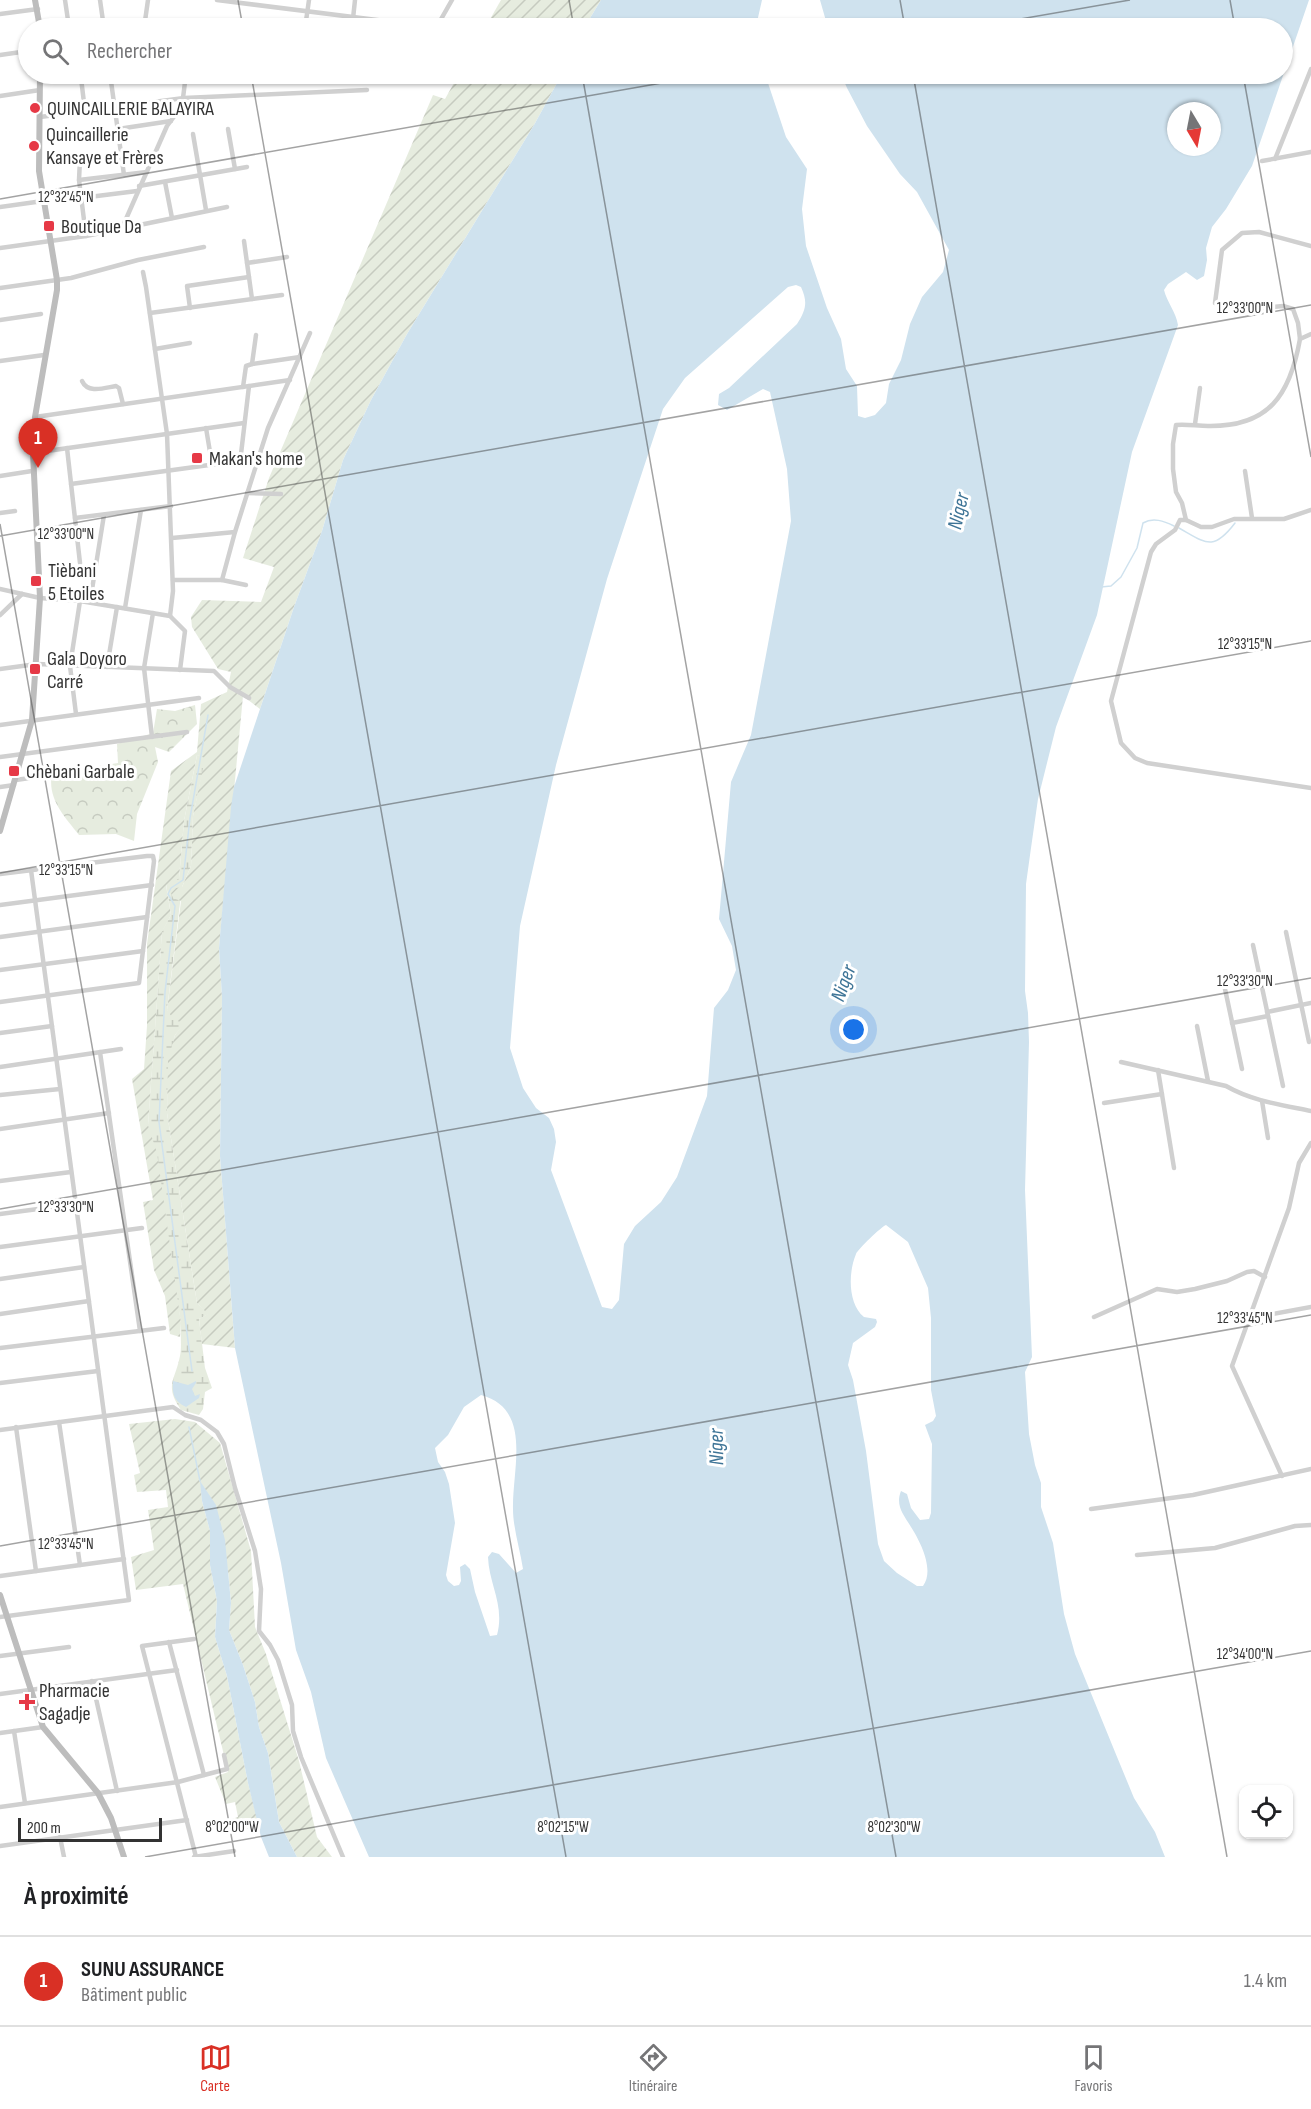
<!DOCTYPE html>
<html lang="fr">
<meta charset="utf-8">
<style>
:root{--surface:#fff;--page:#f6f6f6;--text:#202124;--muted:#757577;--line:#e0e0e0;--accent:#d93025}
body{margin:0;font-family:"Sofia Sans Condensed",sans-serif;background:var(--page);color:var(--text)}
.controls{position:absolute;right:18px;bottom:18px;display:grid;overflow:hidden;border-radius:12px;box-shadow:0 2px 4px #0004}
.controls button{width:54px;height:54px;display:grid;place-items:center;padding:0;border:0;border-bottom:2px solid var(--line);background:var(--surface);color:var(--text);font:30px sans-serif}
.compass{position:absolute;left:1167px;top:102px;width:54px;height:54px;border-radius:50%;background:var(--surface);box-shadow:0 2px 4px #0004;rotate:170deg}
.scale{position:absolute;left:18px;bottom:15px;width:144px;box-sizing:border-box;padding-left:6px;border:3px solid #333;border-top:0;font-size:16px;line-height:21px;white-space:nowrap;color:#333;-webkit-text-stroke:4px #fff;paint-order:stroke}
.you{position:absolute;left:854px;top:1030px;width:21px;height:21px;margin:-15px;border:4px solid #fff;border-radius:50%;background:#1a73e8;box-shadow:0 0 0 9px #1a73e833}
.badge{display:grid;place-items:center;width:39px;height:39px;border-radius:50%;background:var(--accent);color:#fff;font-size:20px;font-weight:700}
.pin{position:absolute;translate:-50% -50px;filter:drop-shadow(0 2px 3px #0008)}
.pin::after{content:'';position:absolute;top:32px;width:21px;height:18px;background:inherit;clip-path:polygon(0 0,100% 0,50% 100%)}
.list{margin:0;padding:0;list-style:none}
h2{display:flex;justify-content:space-between;align-items:center;height:78px;margin:0;padding:0 24px;font-size:26px}
h2 small{font-size:20px;font-weight:400;color:var(--muted)}
.list li{display:grid;grid-template-columns:39px 1fr auto;gap:18px;align-items:center;box-sizing:border-box;height:90px;padding:0 24px;border-top:2px solid var(--line)}
.list b{display:block;font-size:22px;white-space:nowrap}
.list p{margin:0;font-size:20px;white-space:nowrap;color:var(--muted)}
.list em{font-size:20px;font-style:normal;color:var(--muted)}
.icon{flex:none;width:33px;height:33px;fill:none;stroke:currentColor;stroke-width:2;stroke-linecap:round;stroke-linejoin:round}
.map{position:relative;flex:none;width:1311px;height:1857px;overflow:hidden}
.search{position:absolute;background:var(--surface);box-shadow:0 2px 4px #0004;left:18px;right:18px;top:18px;height:66px;display:flex;align-items:center;gap:15px;box-sizing:border-box;padding:0 21px;border-radius:33px;color:var(--muted);font-size:22px}
.sheet{height:168px;background:var(--surface)}
nav{display:flex;justify-content:space-around;align-items:center;box-sizing:border-box;height:84px;border-top:2px solid var(--line);background:var(--surface);font-size:16px;color:var(--muted)}
nav a{display:grid;justify-items:center;gap:3px}
nav .on{color:var(--accent)}
.map>svg:first-child{display:block}
</style>
<div class="map">
<svg width="1311" height="1857" viewBox="0 0 1311 1857">
<defs>
<pattern id="forest-crowns" width="20" height="18" patternUnits="userSpaceOnUse" patternTransform="scale(1.5)"><rect width="20" height="18" fill="#e6ecdf"/><path d="M2 6a3 3 0 1 1 6 0M12 15a3 3 0 1 1 6 0" fill="none" stroke="#c6cbc0"/></pattern>
<pattern id="wetland-marsh" width="20" height="14" patternUnits="userSpaceOnUse" patternTransform="scale(1.5)"><rect width="20" height="14" fill="#e6ecdf"/><path d="M1 5h8M5 5V1M11 12h8M15 12V8" fill="none" stroke="#c6cbc0"/></pattern>
<pattern id="garden-furrows" width="10" height="10" patternUnits="userSpaceOnUse" patternTransform="scale(1.5)"><rect width="10" height="10" fill="#e6ecdf"/><path d="M-1 1l2-2M0 10L10 0M9 11l2-2" fill="none" stroke="#c6cbc0"/></pattern>
</defs>
<rect width="100%" height="100%" fill="#fff"/>
<path fill="url(#forest-crowns)" d="M195,705L197,724L169,752L155,747L158,762L137,814L134,841L116,834L79,835C64,816 47,799 52,773L118,763L117,744L153,733L157,709L175,711Z"/>
<path fill="url(#wetland-marsh)" d="M197,755L206,757L193,816L191,866L182,887L167,1010L185,1023L175,1035L169,1060L167,1113L197,1303L209,1314L199,1319L205,1368L212,1388L205,1392L203,1409L199,1415L181,1410C164,1385 175,1381 180,1356C182,1346 180,1334 181,1323L148,1125L162,931L171,915L166,884L179,878L184,821Z"/>
<g fill="url(#garden-furrows)">
<polygon points="501,0 601,0 584,28 485,28"/>
<polygon points="459,74 562,74 534,125 407,334 371,400 343,460 322,531 294,607 260,709 243,696 219,948 222,997 220,1156 235,1348 202,1344 199,1319 208,1314 197,1303 167,1113 168,1060 175,1035 184,1023 174,1020 167,1010 181,901 173,898 171,893 176,888 182,887 191,866 193,816 205,758 197,755 184,821 179,878 173,883 166,885 171,915 162,932 148,1125 157,1153 181,1323 180,1337 170,1334 165,1296 154,1270 143,1202 153,1200 132,1079 144,1069 147,1026 147,944 171,771 197,752 201,704 227,692 231,672 218,669 192,627 191,617 202,600 261,602 274,567 243,558 269,478 433,95 445,99"/>
<polygon points="175,1419 195,1422 220,1443 251,1551 255,1627 266,1654 299,1761 317,1837 332,1857 297,1857 279,1822 268,1753 259,1727 255,1702 243,1665 229,1630 231,1603 228,1571 201,1483 202,1501 210,1531 210,1565 217,1601 215,1637 227,1676 248,1783 259,1826 228,1834 225,1821 238,1817 235,1802 226,1804 215,1777 228,1772 183,1584 136,1590 131,1557 154,1550 148,1510 168,1507 166,1490 137,1492 134,1475 140,1473 129,1424"/>
</g>
<g fill="#cfe2ee" fill-rule="evenodd">
<polygon points="601,0 762,0 757,22 758,28 584,28"/>
<path d="M820,0H1309L1252,166L1226,209L1212,227L1206,248L1207,260L1204,276L1197,280L1186,272L1168,284L1164,290C1167,302 1176,312 1178,325L1132,452L1097,615L1056,727L1038,799L1031,848L1026,884L1025,991L1028,1013L1029,1042L1025,1190L1032,1357L1025,1372L1029,1434L1035,1465L1041,1483V1507L1053,1543L1064,1614L1075,1654L1115,1752L1134,1798L1155,1832L1165,1857H369L326,1758L311,1692L296,1650L281,1563L235,1348L220,1156L222,997L219,948L231,807L234,787L294,607L322,531L343,460L371,400L407,334L534,125L562,74H765L786,137L807,169L802,209L806,246L827,308L841,339L846,369L857,386L858,416L865,418L875,415L886,403L889,384L901,360L910,324L922,297L943,272L949,250L917,192L900,174L867,126L847,88L841,74H1282V28H828ZM1176,111H1212V147H1176ZM796,285L801,287C808,302 806,310 797,324L729,388L719,394L718,405L727,410L763,389L770,392L787,469L791,521L751,735L731,782L719,919L732,946L736,970L728,990L714,1008L707,1096L677,1177L661,1202L635,1226L624,1244L619,1300L612,1309L602,1307L551,1170L556,1142L554,1129L549,1118L536,1108L523,1088L510,1048L520,926L556,765L607,579L663,409L685,378L788,287ZM886,1225L908,1242L928,1288L931,1318V1390L936,1416L933,1421L925,1425L932,1444L931,1513L929,1519L920,1520L911,1508L907,1494L901,1491C895,1506 904,1515 911,1527C920,1541 935,1570 923,1586H917L897,1573L884,1561L878,1544L866,1451L853,1380L848,1365L853,1343L875,1327L877,1322L876,1319L864,1317C848,1304 848,1273 856,1254C858,1249 881,1227 886,1225ZM481,1395C533,1409 512,1469 513,1509C513,1528 520,1549 523,1569L516,1573L499,1554L492,1552L488,1557C489,1585 505,1605 497,1635L490,1636L475,1592L470,1569L465,1564L460,1567L461,1581L459,1585L454,1586L448,1581L446,1575L455,1523L449,1484L445,1472L438,1462L435,1448L448,1435L464,1407Z"/>
<path d="M173,1381L188,1385L196,1381V1383L192,1389L195,1396L200,1394L199,1398L186,1407C174,1401 172,1394 173,1381Z"/>
<polygon points="200,1481 216,1505 225,1540 228,1571 231,1603 229,1630 243,1665 255,1702 259,1727 268,1753 279,1822 297,1857 269,1857 261,1837 248,1783 227,1676 215,1637 217,1601 210,1565 210,1531 202,1501"/>
</g>
<g fill="none" stroke-linecap="round" stroke-linejoin="round">
<g stroke="#cfe2ee" stroke-width="1.5">
<path d="M1179,528C1206,543 1213,552 1235,523"/>
<path d="M1101,587L1111,586L1121,577L1137,548L1143,523C1153,517 1164,521 1174,526"/>
<polyline points="192,1371 159,1122 165,992 175,906 168,894 171,888 183,880 190,818 208,715"/>
<polyline points="189,1427 200,1481"/>
</g>
<g stroke="#d0d0d0" stroke-width="4.5">
<polyline points="65,0 69,27"/>
<polyline points="100,0 104,28"/>
<polyline points="217,0 401,23"/>
<polyline points="0,14 38,9"/>
<polyline points="40,28 104,25 148,28"/>
<polyline points="144,28 148,0"/>
<polyline points="305,28 309,0"/>
<polyline points="352,28 355,0"/>
<polyline points="436,28 452,0"/>
<polyline points="0,55 28,51"/>
<polyline points="110,74 124,175"/>
<polyline points="186,75 197,74"/>
<polyline points="81,78 85,111"/>
<polyline points="0,96 40,90"/>
<polyline points="40,117 184,98 367,90"/>
<polyline points="118,129 171,121"/>
<polyline points="228,129 235,169"/>
<polyline points="193,134 206,210"/>
<polyline points="64,158 79,156 80,159 79,180 86,236"/>
<polyline points="1275,159 1311,69"/>
<polyline points="1262,161 1311,152"/>
<polyline points="79,180 147,172"/>
<polyline points="165,182 172,218"/>
<polyline points="139,186 247,167"/>
<polyline points="81,198 137,191"/>
<polyline points="0,207 43,201"/>
<polyline points="122,228 167,126 182,106 186,74"/>
<polyline points="244,241 252,299"/>
<polyline points="0,248 86,236 227,207"/>
<polyline points="247,263 287,257"/>
<polyline points="143,272 146,287 167,434 173,591 170,616"/>
<polyline points="0,288 71,278 138,260 204,247"/>
<polyline points="190,308 187,286 249,277"/>
<polyline points="150,313 282,295"/>
<polyline points="0,320 41,314"/>
<polyline points="1300,339 1298,323 1293,309 1283,306 1261,308 1215,303 1222,250 1242,233 1259,232 1311,246"/>
<polyline points="155,349 190,343"/>
<polyline points="0,361 44,355"/>
<polyline points="252,364 300,357"/>
<path d="M82,381C88,394 104,388 116,386L119,388L123,404"/>
<polyline points="249,386 241,454 242,458 257,461"/>
<polyline points="243,387 246,366 252,364 256,335"/>
<polyline points="35,417 290,380"/>
<polyline points="1195,424 1200,388"/>
<polyline points="206,428 212,464"/>
<polyline points="67,448 80,563"/>
<polyline points="33,453 244,423"/>
<polyline points="1245,471 1252,518"/>
<polyline points="0,476 32,471"/>
<polyline points="71,484 231,462"/>
<polyline points="247,493 281,494"/>
<polyline points="1311,510 1284,519 1234,519 1212,527 1201,527 1186,520 1180,520 1175,530 1156,544 1151,552 1111,701 1121,743 1135,758 1147,763 1311,788"/>
<polyline points="0,513 15,511"/>
<polyline points="75,518 171,506"/>
<path d="M1186,520L1182,503L1176,492L1173,469V444L1176,425C1187,424 1197,426 1208,426C1269,427 1290,395 1300,339L1311,334"/>
<polyline points="172,538 235,532"/>
<polyline points="173,580 222,580 246,585"/>
<polyline points="222,580 235,532 268,428 310,333"/>
<polyline points="0,589 40,598 80,601 170,616 185,631 180,670"/>
<polyline points="90,602 104,515"/>
<polyline points="125,608 141,510"/>
<polyline points="0,615 22,594"/>
<polyline points="107,667 117,607"/>
<polyline points="0,669 37,664 214,671 230,687 249,698"/>
<polyline points="76,714 70,666 80,601"/>
<polyline points="0,725 199,698"/>
<polyline points="152,737 144,668 153,613"/>
<polyline points="0,757 187,732"/>
<polyline points="16,780 43,776"/>
<polyline points="0,787 14,785"/>
<polyline points="0,874 147,856 153,856 154,861 139,983 0,1002"/>
<polyline points="0,905 152,885"/>
<polyline points="1286,932 1309,1042"/>
<polyline points="0,937 147,917"/>
<polyline points="1253,945 1283,1086"/>
<polyline points="0,970 143,951"/>
<polyline points="1225,989 1242,1069"/>
<polyline points="1267,1012 1311,1003"/>
<polyline points="1232,1023 1268,1016"/>
<polyline points="1197,1026 1208,1081"/>
<polyline points="0,1033 52,1026"/>
<polyline points="100,1052 140,1331"/>
<path d="M1121,1062L1226,1086C1252,1101 1282,1105 1311,1111"/>
<polyline points="0,1067 121,1049"/>
<polyline points="1158,1070 1174,1168"/>
<polyline points="0,1095 60,1089"/>
<polyline points="1262,1101 1268,1138"/>
<polyline points="1104,1103 1162,1094"/>
<polyline points="0,1129 109,1113"/>
<polyline points="0,1181 71,1172"/>
<polyline points="0,1214 76,1204"/>
<polyline points="0,1247 142,1228"/>
<polyline points="0,1279 84,1267"/>
<polyline points="0,1314 89,1301"/>
<polyline points="1094,1317 1157,1289 1177,1292 1195,1289 1227,1281 1247,1272 1254,1271 1265,1277"/>
<polyline points="1251,1318 1311,1307"/>
<polyline points="0,1348 164,1328"/>
<polyline points="0,1383 98,1371"/>
<polyline points="59,1422 80,1565"/>
<polyline points="16,1427 36,1571"/>
<polyline points="0,1430 173,1407 185,1415 201,1420 217,1432 224,1444 235,1488 255,1551 261,1589 259,1631 270,1645 278,1660 292,1705 293,1731 301,1757 343,1857"/>
<polyline points="1282,1476 1232,1366 1289,1208 1299,1163 1311,1143"/>
<polyline points="1091,1509 1193,1495 1311,1469"/>
<polyline points="1137,1555 1215,1548 1295,1526 1311,1525"/>
<polyline points="0,1576 124,1559"/>
<polyline points="0,1617 129,1600 31,870"/>
<polyline points="194,1639 142,1646 196,1857"/>
<polyline points="169,1642 204,1775"/>
<polyline points="0,1656 69,1647"/>
<polyline points="92,1681 117,1791"/>
<polyline points="0,1694 177,1670"/>
<polyline points="14,1731 25,1803"/>
<polyline points="0,1733 43,1727"/>
<polyline points="0,1807 178,1782 227,1769 224,1755"/>
<polyline points="60,1837 64,1857"/>
<polyline points="0,1846 187,1820"/>
<polyline points="194,1857 234,1851"/>
</g>
<g stroke="#bdbdbd" stroke-width="6">
<polyline points="35,0 40,28"/>
<polyline points="0,831 32,720 40,598 33,453 35,417 57,290 57,280 39,171 40,74"/>
<polyline points="0,1595 43,1727 98,1793 111,1818 124,1857"/>
</g>
</g>
<path fill="none" stroke="#333" stroke-width="1.5" stroke-opacity="0.45" d="M238,0L243,28M569,0L574,28M900,0L905,28M1230,0L1235,28M968,28L1130,0M251,74L566,1857M582,74L896,1857M913,74L1227,1857M1243,74L1311,457M0,199L713,74M0,524L235,1857M0,536L1311,305M0,873L1311,641M0,1209L1311,978M0,1546L1311,1315M145,1857L1311,1651"/>
<g fill="#e63946" stroke="#fff" stroke-width="2">
<circle cx="35" cy="108" r="6"/>
<circle cx="34" cy="146" r="6"/>
<rect x="43" y="220" width="12" height="12" rx="3"/>
<rect x="191" y="452" width="12" height="12" rx="3"/>
<rect x="30" y="575" width="12" height="12" rx="3"/>
<rect x="29" y="663" width="12" height="12" rx="3"/>
<rect x="8" y="765" width="12" height="12" rx="3"/>
<path d="M24 1693h6v6h6v6h-6v6h-6v-6h-6v-6h6z"/>
</g>
<g text-anchor="middle" stroke-width="6" stroke-linejoin="round" paint-order="stroke">
<g font-size="20" fill="#333" stroke="#fff" text-anchor="start">
<text x="47" y="115">QUINCAILLERIE BALAYIRA</text>
<text x="46" y="141">Quincaillerie<tspan x="46" dy="23">Kansaye et Frères</tspan></text>
<text x="61" y="233">Boutique Da</text>
<text x="209" y="465">Makan's home</text>
<text x="48" y="577">Tièbani<tspan x="48" dy="23">5 Etoiles</tspan></text>
<text x="47" y="665">Gala Doyoro<tspan x="47" dy="23">Carré</tspan></text>
<text x="26" y="778">Chèbani Garbale</text>
<text x="39" y="1697">Pharmacie<tspan x="39" dy="23">Sagadje</tspan></text>
</g>
<g font-size="21" font-style="italic" fill="#3f7597" stroke="#fff">
<text transform="translate(958 511) rotate(-77)" y="7">Niger</text>
<text transform="translate(843 983) rotate(-70)" y="7">Niger</text>
<text transform="translate(716 1447) rotate(-91)" y="7">Niger</text>
</g>
</g>
<g font-size="15" text-anchor="middle" fill="#333" stroke="#fff" stroke-width="6" stroke-linejoin="round" paint-order="stroke">
<text x="66" y="202">12°32'45"N</text>
<text x="1245" y="313">12°33'00"N</text>
<text x="66" y="539">12°33'00"N</text>
<text x="1245" y="649">12°33'15"N</text>
<text x="66" y="875">12°33'15"N</text>
<text x="1245" y="986">12°33'30"N</text>
<text x="66" y="1212">12°33'30"N</text>
<text x="1245" y="1323">12°33'45"N</text>
<text x="66" y="1549">12°33'45"N</text>
<text x="1245" y="1659">12°34'00"N</text>
<text x="232" y="1832">8°02'00"W</text>
<text x="563" y="1832">8°02'15"W</text>
<text x="894" y="1832">8°02'30"W</text>
</g>
</svg>
<div class="controls">
<button><svg class="icon" aria-label="locate" viewBox="0 0 24 24"><circle cx="12" cy="12" r="6"/><path d="M12 2v4M12 18v4M2 12h4M18 12h4"/></svg></button>
</div>
<svg class="compass" viewBox="-18 -18 36 36"><path d="M0-13l5 13h-10z" fill="#e53935"/><path d="M0 13l5-13h-10z" fill="#757577"/></svg>
<div class="scale">200 m</div>
<div class="you"></div>
<div class="pin badge" style="left:38px;top:468px">1</div>
<div class="search"><svg class="icon" aria-label="search" viewBox="0 0 24 24"><circle cx="10" cy="10" r="6"/><path d="M15 15l6 6"/></svg>Rechercher</div>
</div>
<section class="sheet">
<h2>À proximité<small></small></h2>
<ul class="list">
<li><span class="badge">1</span><div><b>SUNU ASSURANCE</b><p>Bâtiment public</p></div><em>1.4 km</em></li>
</ul>
</section>
<nav>
<a class="on"><svg class="icon" aria-label="map" viewBox="0 0 24 24"><path d="M3 6l6-2 6 2 6-2v14l-6 2-6-2-6 2zM9 4v14M15 6v14"/></svg>Carte</a>
<a><svg class="icon" aria-label="directions" viewBox="0 0 24 24"><path d="M12 3l9 9-9 9-9-9zM9 14v-3h6M13 9l2 2-2 2"/></svg>Itinéraire</a>
<a><svg class="icon" aria-label="saved" viewBox="0 0 24 24"><path d="M7 4h10v16l-5-4-5 4z"/></svg>Favoris</a>
</nav>
